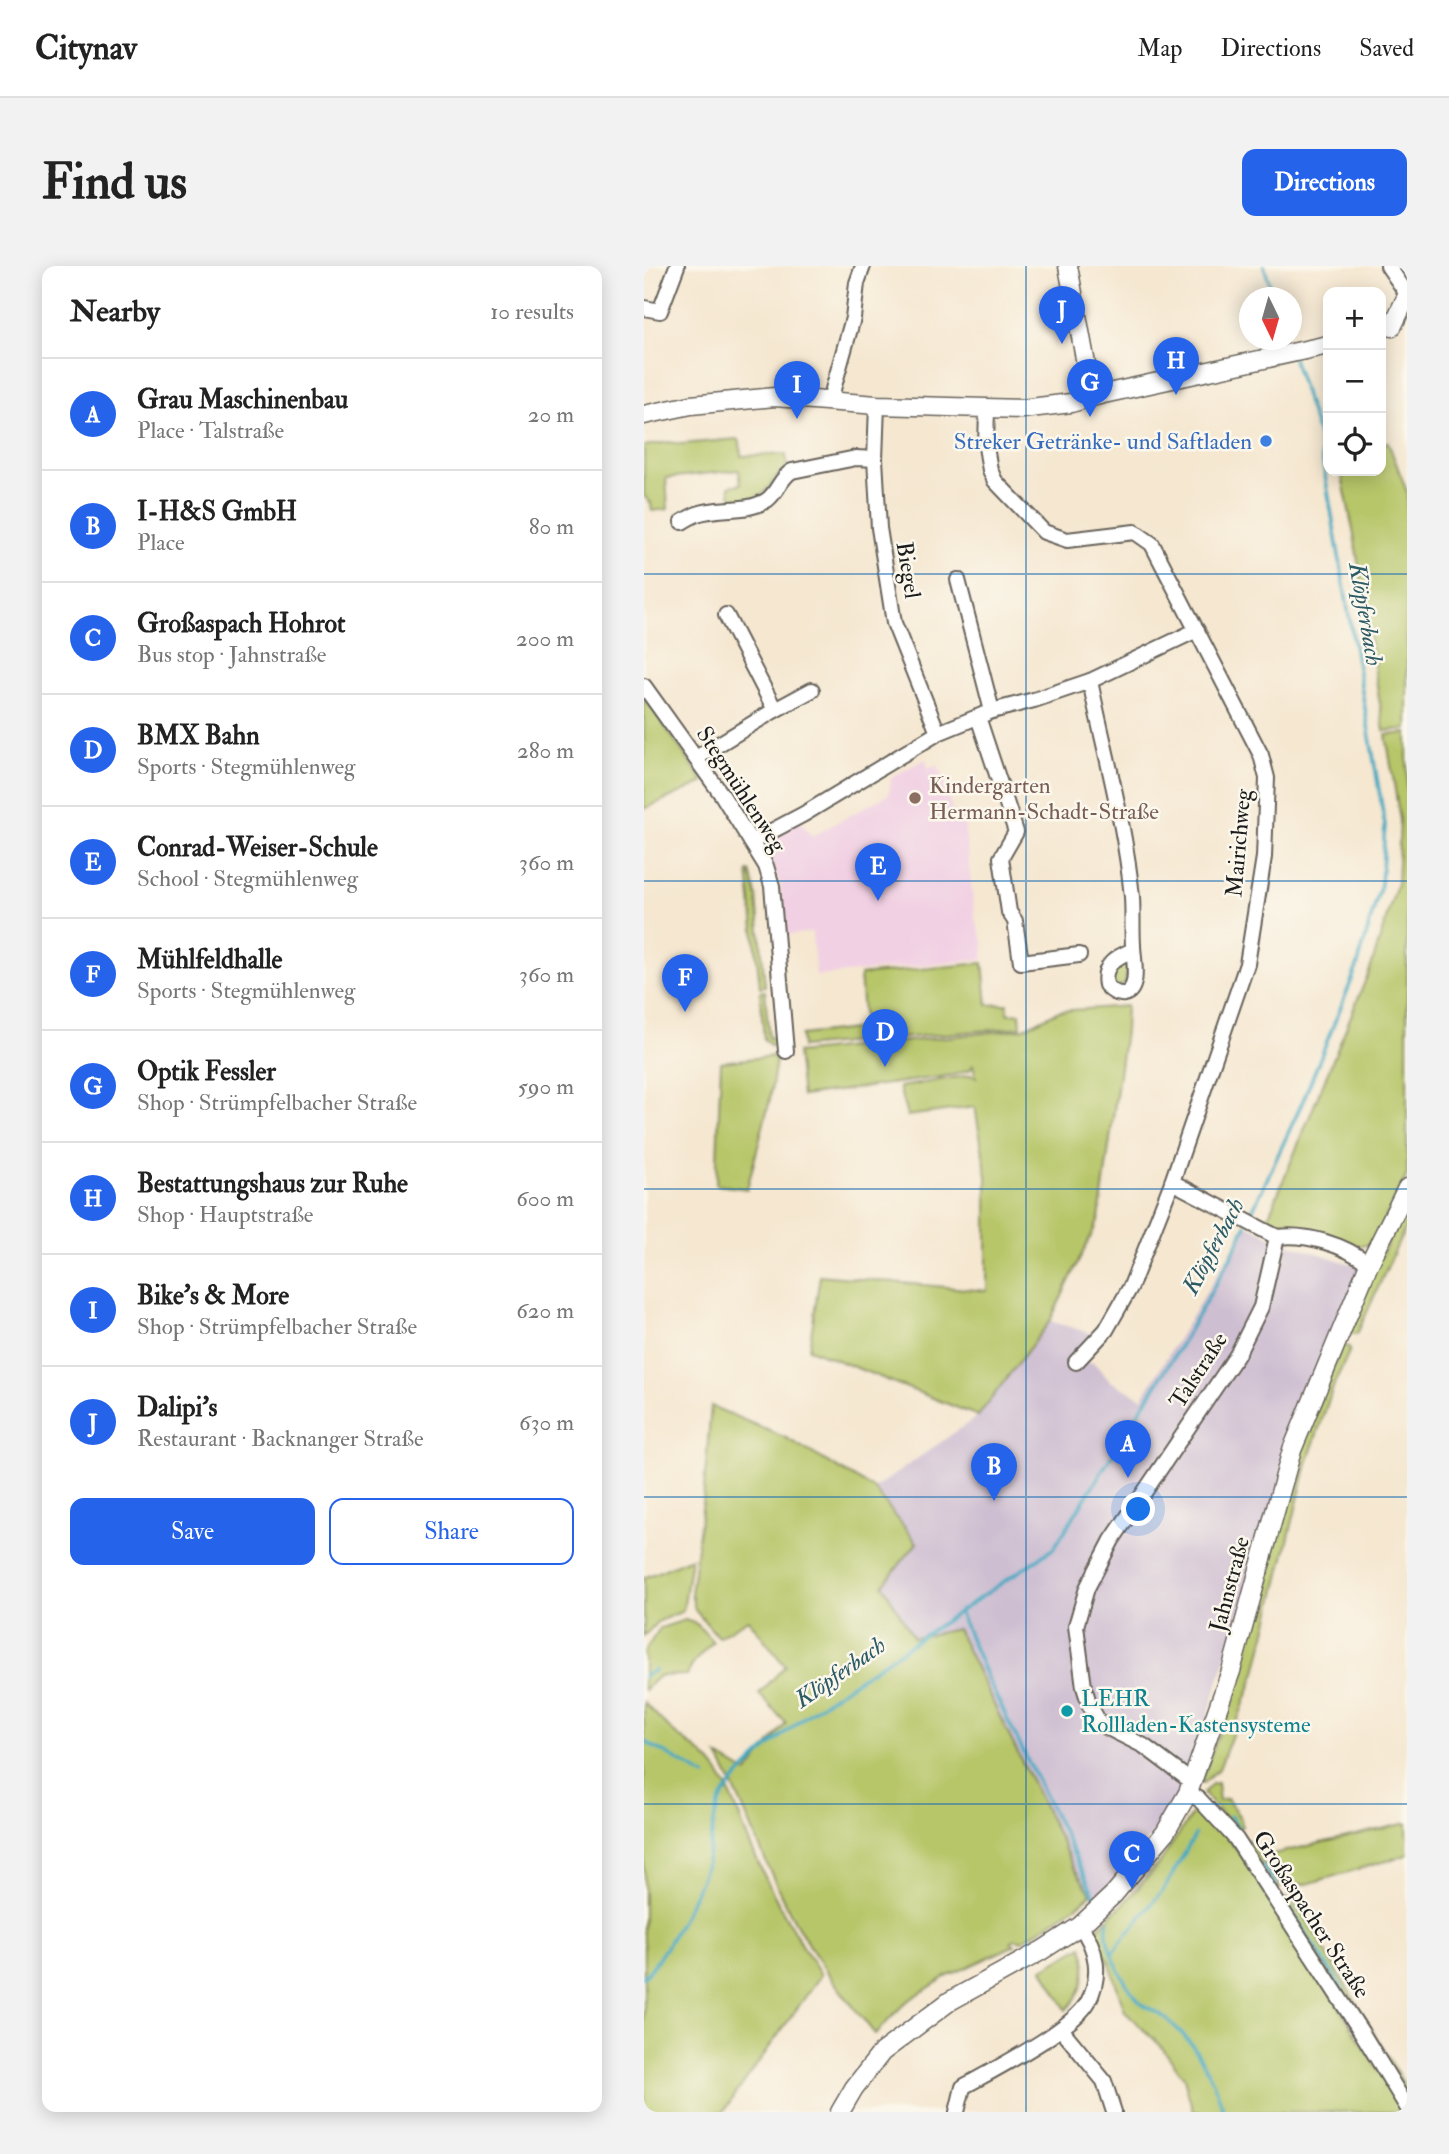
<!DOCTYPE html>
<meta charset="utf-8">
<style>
:root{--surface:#fff;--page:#f2f2f2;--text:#222;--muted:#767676;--line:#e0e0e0;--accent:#2563eb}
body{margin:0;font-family:"IM FELL Double Pica",serif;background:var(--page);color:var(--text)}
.controls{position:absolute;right:21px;top:21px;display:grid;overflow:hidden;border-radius:14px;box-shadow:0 4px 18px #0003}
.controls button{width:63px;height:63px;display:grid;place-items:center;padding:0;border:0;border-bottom:2px solid var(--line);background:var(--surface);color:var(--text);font:35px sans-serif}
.compass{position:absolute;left:595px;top:21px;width:63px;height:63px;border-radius:50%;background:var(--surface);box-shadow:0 4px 18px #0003;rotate:175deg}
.you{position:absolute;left:495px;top:1244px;width:24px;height:24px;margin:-18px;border:5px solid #fff;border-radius:50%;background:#1a73e8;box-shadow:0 0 0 10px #1a73e833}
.badge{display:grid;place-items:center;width:46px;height:46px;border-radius:50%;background:var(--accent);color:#fff;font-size:23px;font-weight:700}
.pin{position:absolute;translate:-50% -58px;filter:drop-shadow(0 2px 4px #0008)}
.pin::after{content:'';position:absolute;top:37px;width:24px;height:21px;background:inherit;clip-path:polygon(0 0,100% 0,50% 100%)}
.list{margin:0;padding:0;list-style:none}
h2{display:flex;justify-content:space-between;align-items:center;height:91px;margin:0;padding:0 28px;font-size:30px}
h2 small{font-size:23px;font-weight:400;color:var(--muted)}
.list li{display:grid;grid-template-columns:46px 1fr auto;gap:21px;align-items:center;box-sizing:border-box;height:112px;padding:0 28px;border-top:2px solid var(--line)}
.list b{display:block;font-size:26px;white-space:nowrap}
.list p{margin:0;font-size:23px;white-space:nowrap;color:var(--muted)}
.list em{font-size:23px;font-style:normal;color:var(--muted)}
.actions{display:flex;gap:14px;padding:21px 28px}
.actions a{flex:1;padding:16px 0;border:2px solid var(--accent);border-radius:14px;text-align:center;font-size:24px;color:var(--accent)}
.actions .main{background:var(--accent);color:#fff}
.icon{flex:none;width:38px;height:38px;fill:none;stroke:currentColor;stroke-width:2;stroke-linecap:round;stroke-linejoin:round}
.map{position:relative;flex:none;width:763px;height:1846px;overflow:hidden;border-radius:14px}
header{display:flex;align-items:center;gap:42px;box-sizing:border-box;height:98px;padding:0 35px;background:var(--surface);border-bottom:2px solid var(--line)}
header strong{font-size:33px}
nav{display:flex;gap:38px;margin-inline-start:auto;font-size:24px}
.intro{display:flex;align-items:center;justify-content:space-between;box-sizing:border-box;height:168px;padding:0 42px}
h1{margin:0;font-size:49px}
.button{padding:18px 32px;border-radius:14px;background:var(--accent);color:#fff;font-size:24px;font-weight:700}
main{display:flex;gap:42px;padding:0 42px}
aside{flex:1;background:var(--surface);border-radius:14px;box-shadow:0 4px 18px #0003}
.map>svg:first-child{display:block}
</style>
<header>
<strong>Citynav</strong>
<nav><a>Map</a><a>Directions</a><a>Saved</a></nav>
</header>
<div class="intro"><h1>Find us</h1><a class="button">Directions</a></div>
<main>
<aside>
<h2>Nearby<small>10 results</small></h2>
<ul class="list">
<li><span class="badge">A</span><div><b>Grau Maschinenbau</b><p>Place · Talstraße</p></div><em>20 m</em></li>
<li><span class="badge">B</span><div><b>I-H&amp;S GmbH</b><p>Place</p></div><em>80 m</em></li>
<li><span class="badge">C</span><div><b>Großaspach Hohrot</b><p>Bus stop · Jahnstraße</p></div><em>200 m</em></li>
<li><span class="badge">D</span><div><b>BMX Bahn</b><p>Sports · Stegmühlenweg</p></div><em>280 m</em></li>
<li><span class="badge">E</span><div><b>Conrad-Weiser-Schule</b><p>School · Stegmühlenweg</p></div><em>360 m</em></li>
<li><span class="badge">F</span><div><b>Mühlfeldhalle</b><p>Sports · Stegmühlenweg</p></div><em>360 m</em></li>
<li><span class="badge">G</span><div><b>Optik Fessler</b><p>Shop · Strümpfelbacher Straße</p></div><em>590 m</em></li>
<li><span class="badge">H</span><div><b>Bestattungshaus zur Ruhe</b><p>Shop · Hauptstraße</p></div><em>600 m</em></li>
<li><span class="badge">I</span><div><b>Bike's &amp; More</b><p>Shop · Strümpfelbacher Straße</p></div><em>620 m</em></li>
<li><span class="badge">J</span><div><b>Dalipi's</b><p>Restaurant · Backnanger Straße</p></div><em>630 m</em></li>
</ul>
<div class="actions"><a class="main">Save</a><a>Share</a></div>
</aside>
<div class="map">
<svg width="763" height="1846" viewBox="0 0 763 1846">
<rect width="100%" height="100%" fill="#fbf7ec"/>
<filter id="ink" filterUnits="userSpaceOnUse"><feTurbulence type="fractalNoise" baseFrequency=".0143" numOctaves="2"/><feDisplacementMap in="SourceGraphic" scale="14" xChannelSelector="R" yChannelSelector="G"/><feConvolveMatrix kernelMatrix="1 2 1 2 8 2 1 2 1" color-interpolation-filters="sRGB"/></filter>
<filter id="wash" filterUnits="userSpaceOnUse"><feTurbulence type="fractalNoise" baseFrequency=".00686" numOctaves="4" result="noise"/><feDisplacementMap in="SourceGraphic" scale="28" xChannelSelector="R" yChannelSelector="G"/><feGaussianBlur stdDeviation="1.57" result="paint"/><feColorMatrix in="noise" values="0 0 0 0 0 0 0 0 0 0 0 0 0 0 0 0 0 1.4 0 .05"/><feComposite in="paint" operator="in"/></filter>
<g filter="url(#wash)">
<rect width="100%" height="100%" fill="#f5e7d0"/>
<polygon fill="#f1d0e3" points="282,493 284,502 294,499 312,554 320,553 331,653 339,675 340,693 172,710 168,666 141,669 136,617 120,582 127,569 155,554 168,570 245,528 247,511"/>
<polygon fill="#cebed1" points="603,959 636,975 716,1001 592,1358 539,1531 452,1636 270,1372 239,1319 273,1276 230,1223 334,1150 406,1055 449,1068 427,1094 450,1097 466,1115 498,1132"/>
<g fill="#b7c669" stroke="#6a7142" stroke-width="2">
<path d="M93,173L96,176L97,190L142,188L143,203L136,206C117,232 121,231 88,237L85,220L97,218L95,204L22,212L24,243L8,245L7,237L0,230V180L25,176L38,178Z"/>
<polygon points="744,176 763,226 763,463 740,465 710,269 697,205 737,205 737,178"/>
<polygon points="0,431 60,516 0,543"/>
<polygon points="763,467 763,909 730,974 723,979 713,980 638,961 623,954 727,701 753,618 756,554 742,469"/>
<polygon points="104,605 106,605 113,632 121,720 116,721"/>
<path d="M482,693L484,695L481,719L472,720L467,715C467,703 472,699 482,693Z"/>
<polygon points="339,697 343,739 363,738 364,748 376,747 377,761 158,781 157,769 220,762 216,709"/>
<polygon points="121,725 125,772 132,771 132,775 127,780 120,773 116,726"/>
<polygon points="482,740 481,765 455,953 406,1055 334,1150 165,1083 176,1009 343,1025 343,910 331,841 263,850 255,821 327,809 332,811 329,799 326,804 309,809 158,830 153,787 378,763 415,745"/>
<polygon points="129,790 132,794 126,833 103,923 72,919 77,796"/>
<polygon points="763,939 763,958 713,1068 705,1068 730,1004"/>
<polygon points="698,1079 705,1081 706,1084 691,1116 663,1197 612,1406 575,1503 559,1517 557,1516 585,1440 651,1198"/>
<path d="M67,1140L142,1172L230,1223L273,1277L239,1319L270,1372L313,1363L429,1600L447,1628L437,1637L378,1675L371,1673L367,1676L371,1679L302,1711L262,1736L231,1768C196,1725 162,1681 138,1631C115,1584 99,1535 74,1490L103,1507L142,1457L115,1428L141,1400L104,1353L74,1371L51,1344L47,1328L59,1235Z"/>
<polygon points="47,1292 39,1345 13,1356 0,1370 0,1312"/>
<polygon points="41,1354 53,1358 69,1376 50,1396 43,1409 15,1410 0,1424 0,1386 16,1362"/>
<path d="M0,1436C9,1445 17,1455 26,1463C43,1478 61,1487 74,1506C91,1531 97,1559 109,1585C128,1629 151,1669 177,1709L79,1846H0Z"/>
<polygon points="573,1517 575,1535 583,1533 597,1553 598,1560 594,1563 590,1563 559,1527 568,1518"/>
<polygon points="555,1543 578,1563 628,1632 760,1846 549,1846 540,1812 516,1779 481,1746 465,1696 447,1668 483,1634 516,1596 551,1544"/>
<polygon points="763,1557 763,1589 663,1618 645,1619 625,1589"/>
<polygon points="602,1574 605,1575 637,1622 630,1622 600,1575"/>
<polygon points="645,1631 665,1657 763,1823 763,1835 640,1636 641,1633"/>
<path d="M439,1680C445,1704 440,1726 422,1744L399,1703Z"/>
</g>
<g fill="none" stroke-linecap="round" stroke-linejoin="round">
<g stroke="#41a8c1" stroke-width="3.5">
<polyline points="620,0 630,32"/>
<polyline points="605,952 658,837 713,701 737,618 741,559 674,168 649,92"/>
<polyline points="315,1346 343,1412 451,1631"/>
<polyline points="0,1410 11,1404"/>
<polyline points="0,1475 61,1510"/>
<polyline points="586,1550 594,1562"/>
<polyline points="617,1599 632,1620"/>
<polyline points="642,1636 699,1724"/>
<path d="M464,1655C457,1676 480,1717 494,1734C499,1740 509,1743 516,1748C526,1755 536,1765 544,1774C561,1795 572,1820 580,1846"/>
<polyline points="468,1687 522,1620 551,1569"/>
<path d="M0,1711C22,1687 52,1630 62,1599C68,1580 67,1559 74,1541C83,1513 147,1461 172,1442L410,1282L532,1087L587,991L602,959"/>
</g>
</g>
</g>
<g filter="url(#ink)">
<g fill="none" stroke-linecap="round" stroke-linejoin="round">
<g stroke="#68635b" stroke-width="18">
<g id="minor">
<polyline points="744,0 763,28"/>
<polyline points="0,42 16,45 33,0"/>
<polyline points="186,134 209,52 213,17 219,0"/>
<polyline points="233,139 231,193 235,262 250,357 294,467"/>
<polyline points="343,142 342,181 346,204 351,215 400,266 423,274 491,266 508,278 617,489 623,512 620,591 603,698 528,916 487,1020 462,1064 432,1096"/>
<path d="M38,256C43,253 48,250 53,248C74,240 103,247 123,234C134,226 136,212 148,205L212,192L231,193"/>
<polyline points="314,314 348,445"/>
<path d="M446,415C461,487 481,558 488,631C489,647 488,663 489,679C489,691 497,724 480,728C472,729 467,725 462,719C458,699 472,691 489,684"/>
<polyline points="0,420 78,529 122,600 128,620 142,785"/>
<polyline points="131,444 168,424"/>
<polyline points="334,451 372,566 357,592 365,646 371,655 377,696 435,689"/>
<polyline points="52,492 131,444 82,349"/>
<polyline points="107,576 160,548 294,467 348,445 390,434 446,415 553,364"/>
<path d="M528,916L633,971C663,967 701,979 725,998"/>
<polyline points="548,1516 500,1480 456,1458 446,1440 440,1421 432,1360 443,1322 468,1274 593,1089 617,1041 633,971"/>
<polyline points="544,1527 555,1533 592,1573 718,1767 763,1841"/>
<polyline points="417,1763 460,1815 470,1846"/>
<path d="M313,1846L319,1821C349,1804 428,1764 444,1736C458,1709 453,1682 436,1660"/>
</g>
</g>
<g stroke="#68635b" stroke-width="21">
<g id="tertiary">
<polyline points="424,0 444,109 447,119 455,129"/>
<polyline points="748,61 763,30"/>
<polyline points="0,149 47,139 131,131 233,139 378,143 427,137 455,129 684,79"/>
<polyline points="196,1846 210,1822 238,1786 306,1735 397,1685 436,1660 470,1628 521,1567 544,1527 587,1405 648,1184 725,998 763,922"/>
</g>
</g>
<use href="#minor" stroke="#fff" stroke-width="14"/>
<use href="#tertiary" stroke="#fff" stroke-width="18"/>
</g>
</g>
<path fill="none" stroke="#1f6fb2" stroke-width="2" stroke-opacity="0.55" d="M382,0V1846M0,308H763M0,615H763M0,923H763M0,1231H763M0,1538H763"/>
<circle fill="#3f7fe0" stroke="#fbf7ec" stroke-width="2.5" cx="622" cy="175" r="7"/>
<circle fill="#8d6e63" stroke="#fbf7ec" stroke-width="2.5" cx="271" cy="532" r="7"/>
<circle fill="#0f9aa8" stroke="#fbf7ec" stroke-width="2.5" cx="423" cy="1445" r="7"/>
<g text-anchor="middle" stroke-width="5" stroke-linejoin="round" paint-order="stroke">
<g font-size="23" fill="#366cbe" stroke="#fbf7ec" text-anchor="end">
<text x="608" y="183">Streker Getränke- und Saftladen</text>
</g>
<g font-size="23" fill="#1c1c1c" stroke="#fbf7ec">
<text transform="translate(265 304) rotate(81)" y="8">Biegel</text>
<text transform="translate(98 523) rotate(57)" y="8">Stegmühlenweg</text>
<text transform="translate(594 577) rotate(-85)" y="8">Mairichweg</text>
<text transform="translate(554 1104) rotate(-57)" y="8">Talstraße</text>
<text transform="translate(585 1318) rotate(-75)" y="8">Jahnstraße</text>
<text transform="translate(668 1648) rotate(57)" y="8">Großaspacher Straße</text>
</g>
<g font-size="23" fill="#785e54" stroke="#fbf7ec" text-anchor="start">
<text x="285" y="527">Kindergarten<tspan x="285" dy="26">Hermann-Schadt-Straße</tspan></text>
</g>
<g font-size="23" fill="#0d838f" stroke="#fbf7ec" text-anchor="start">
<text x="437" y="1440">LEHR<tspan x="437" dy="26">Rollladen-Kastensysteme</tspan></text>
</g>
<g font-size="24" font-style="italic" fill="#2d5b66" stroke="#fbf7ec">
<text transform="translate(722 348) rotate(80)" y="8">Klöpferbach</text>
<text transform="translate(569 980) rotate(-62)" y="8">Klöpferbach</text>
<text transform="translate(196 1406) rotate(-35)" y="8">Klöpferbach</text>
</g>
</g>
</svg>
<div class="controls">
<button>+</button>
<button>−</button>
<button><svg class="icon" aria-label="locate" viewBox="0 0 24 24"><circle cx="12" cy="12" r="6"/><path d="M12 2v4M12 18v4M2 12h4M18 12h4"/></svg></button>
</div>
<svg class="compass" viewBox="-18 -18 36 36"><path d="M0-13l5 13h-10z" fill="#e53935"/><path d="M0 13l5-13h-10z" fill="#767676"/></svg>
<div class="you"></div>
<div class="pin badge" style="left:484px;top:1212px">A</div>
<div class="pin badge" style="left:350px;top:1235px">B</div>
<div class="pin badge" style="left:488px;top:1623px">C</div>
<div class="pin badge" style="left:241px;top:801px">D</div>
<div class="pin badge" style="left:234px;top:635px">E</div>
<div class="pin badge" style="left:41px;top:746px">F</div>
<div class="pin badge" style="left:446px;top:151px">G</div>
<div class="pin badge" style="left:532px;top:129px">H</div>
<div class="pin badge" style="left:153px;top:153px">I</div>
<div class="pin badge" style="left:418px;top:78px">J</div>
</div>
</main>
